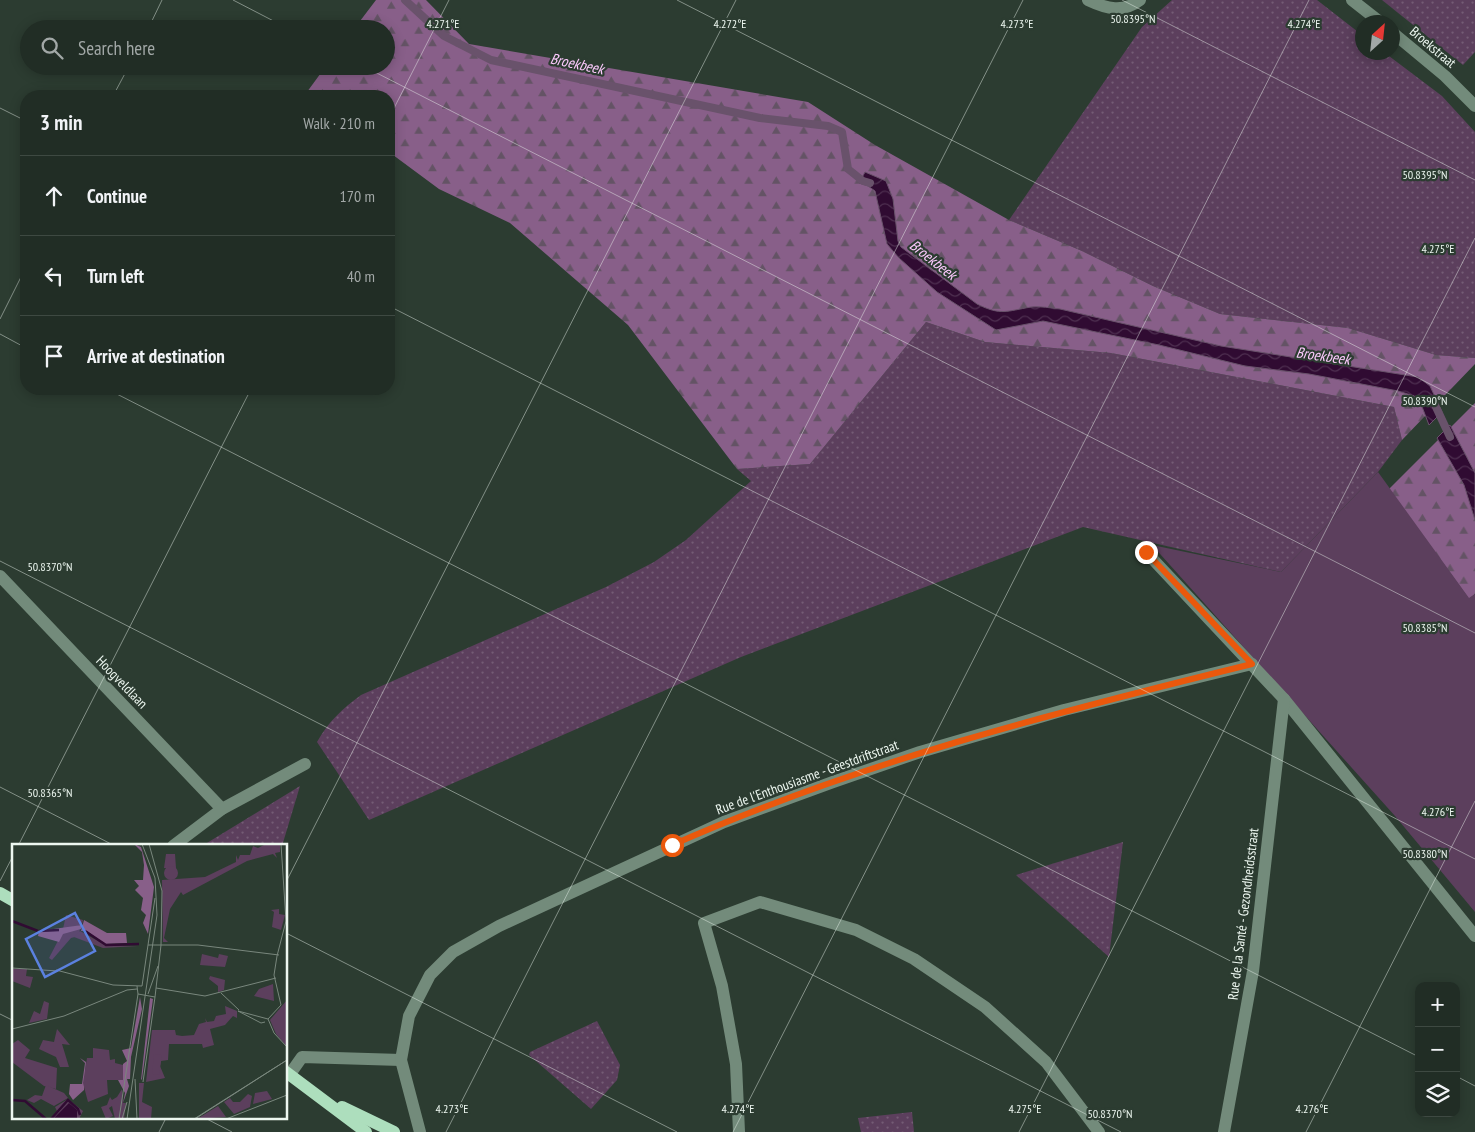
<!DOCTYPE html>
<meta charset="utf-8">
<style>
:root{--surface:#212d25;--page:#2d3932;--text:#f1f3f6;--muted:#a2a8a7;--line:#3e4942}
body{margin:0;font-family:"PT Sans Narrow",sans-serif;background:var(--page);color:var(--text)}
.controls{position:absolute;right:15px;bottom:15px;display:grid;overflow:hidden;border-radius:10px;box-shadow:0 2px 12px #0003}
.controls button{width:45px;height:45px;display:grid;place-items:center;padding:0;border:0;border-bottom:1px solid var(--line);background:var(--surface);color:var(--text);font:25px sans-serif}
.compass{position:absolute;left:1355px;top:15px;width:45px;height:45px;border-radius:50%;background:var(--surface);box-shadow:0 2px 12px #0003;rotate:27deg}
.stop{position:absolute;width:15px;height:15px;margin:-11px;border:4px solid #ea580c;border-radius:50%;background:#fff}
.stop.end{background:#ea580c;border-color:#fff;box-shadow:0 1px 5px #0008}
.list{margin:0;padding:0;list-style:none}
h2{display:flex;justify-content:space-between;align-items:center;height:65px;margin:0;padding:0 20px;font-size:21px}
h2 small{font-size:16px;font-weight:400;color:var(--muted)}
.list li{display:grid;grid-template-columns:32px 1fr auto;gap:15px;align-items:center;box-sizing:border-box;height:80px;padding:0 20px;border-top:1px solid var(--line)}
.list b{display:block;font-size:19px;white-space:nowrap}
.list em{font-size:16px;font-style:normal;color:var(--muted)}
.icon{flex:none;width:28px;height:28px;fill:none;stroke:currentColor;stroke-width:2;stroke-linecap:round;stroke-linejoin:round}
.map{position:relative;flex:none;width:1475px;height:1132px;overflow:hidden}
.search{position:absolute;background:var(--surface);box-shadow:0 2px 12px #0003;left:20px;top:20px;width:375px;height:55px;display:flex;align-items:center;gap:12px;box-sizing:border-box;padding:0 18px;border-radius:28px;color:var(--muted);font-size:19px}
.panel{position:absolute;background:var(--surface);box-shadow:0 2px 12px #0003;left:20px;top:90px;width:375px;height:305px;border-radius:20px}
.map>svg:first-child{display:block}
</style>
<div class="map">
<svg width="1475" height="1132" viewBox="0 0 1475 1132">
<defs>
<pattern id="grass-dots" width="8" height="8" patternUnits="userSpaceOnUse" patternTransform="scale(1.25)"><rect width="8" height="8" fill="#5c3f5d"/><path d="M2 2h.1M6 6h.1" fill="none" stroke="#745c75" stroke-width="1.8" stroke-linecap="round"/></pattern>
<pattern id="forest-firs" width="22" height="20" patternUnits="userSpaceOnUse" patternTransform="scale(1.25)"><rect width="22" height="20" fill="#885f89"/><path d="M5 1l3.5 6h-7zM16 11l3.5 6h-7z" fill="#645365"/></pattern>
<pattern id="water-waves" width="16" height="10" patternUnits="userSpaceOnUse" patternTransform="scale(1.25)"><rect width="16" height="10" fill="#300b32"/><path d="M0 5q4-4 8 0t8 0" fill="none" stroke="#4e2f50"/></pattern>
</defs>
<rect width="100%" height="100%" fill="#2c3c31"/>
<g fill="url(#grass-dots)">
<polygon points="1172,0 1317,0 1362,35 1362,52 1385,53 1442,96 1475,132 1475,358 1436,355 1348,328 1220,314 1153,286 1082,251 1009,220 1142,27"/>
<polygon points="1382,0 1475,0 1475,52 1463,65"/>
<path d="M926,322L985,342L1111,353L1394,407L1402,440L1378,472L1281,572L1083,527L741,657L369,820L317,742C329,721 342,709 361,695L606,587L654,562L686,540L751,481L737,469L810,464Z"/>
<polygon points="300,786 282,846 202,846"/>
<polygon points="1123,842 1109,957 1016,875"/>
<polygon points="597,1021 620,1065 617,1080 591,1109 529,1055 530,1052"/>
<polygon points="912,1112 914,1132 861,1132 858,1118"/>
</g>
<g fill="url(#forest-firs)">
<polygon points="376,0 426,0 469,44 808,102 875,145 1009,220 1082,251 1153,286 1220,314 1348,328 1436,355 1475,358 1475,364 1402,440 1394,407 1111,353 985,342 926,322 810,464 737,469 628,325 510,223 439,189 389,152 389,96 313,96 307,92 326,66 386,66 386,29 354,29"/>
<polygon points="1475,403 1475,594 1469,599 1389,489"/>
</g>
<polygon fill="#5c3f5d" points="1378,472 1469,598 1475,594 1475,912 1395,816 1152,545 1281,572"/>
<g fill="url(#water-waves)" stroke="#69526b">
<path d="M865,172L886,181L893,199L898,241L901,247L977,304C1001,316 1007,311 1031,307C1040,306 1051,308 1060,309L1221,346L1418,377L1430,386L1442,412L1429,425L1421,404L1414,396L1398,391L1309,374L1245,366L1159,345L1043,321L996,330L937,292L899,258L887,244L875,191L868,186L859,183Z"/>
<polygon points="1450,425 1475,473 1475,520 1464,485 1437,438"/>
</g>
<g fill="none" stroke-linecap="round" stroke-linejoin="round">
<g stroke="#69526b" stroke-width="8">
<polyline points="405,0 444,36 491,60 760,118 828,126 842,132 848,169 863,181 870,183"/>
<polyline points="1436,407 1450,437"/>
</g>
<g stroke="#738b7b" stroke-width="12">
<path d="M1088,0C1107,9 1123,13 1140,0"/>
<polyline points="1352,0 1380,22"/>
<polyline points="1392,32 1445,76 1475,106"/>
<polyline points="1146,552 1284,699 1475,936"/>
<polyline points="0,576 222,809"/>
<polyline points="173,846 222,809 305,764"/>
<polyline points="290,1074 302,1057 401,1060"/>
<polyline points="420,1132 401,1060 409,1016 430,975 453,952 499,926 724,822 833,782 920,752 1064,710 1252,664"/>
<polyline points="739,1132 736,1064 722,986 704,923 760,902 856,930 914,959 985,1007 1046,1062 1099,1132"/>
<polyline points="1224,1132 1253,971 1284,699"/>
</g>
<g stroke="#addebd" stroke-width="12">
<polyline points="0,893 14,901"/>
<polyline points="286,1072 366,1132"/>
<polyline points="342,1107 394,1132"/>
</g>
</g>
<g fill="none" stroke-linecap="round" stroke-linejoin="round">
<path stroke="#ea580c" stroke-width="6" d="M672,845C860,762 1053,713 1252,664L1146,552"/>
</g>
<path fill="none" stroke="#edf7f0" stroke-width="1" stroke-opacity="0.45" d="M233,0L289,29M677,0L1475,407M1122,0L1475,180M148,29L162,0M363,66L1475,633M113,96L129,66M0,108L26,121M389,118L449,0M389,306L1475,859M0,319L26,267M0,334L26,348M107,389L1419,1057M0,561L1121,1132M0,787L115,846M18,846L251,389M0,881L14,854M286,882L736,0M286,933L677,1132M0,1014L14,1021M1456,1076L1475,1086M205,1118L232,1132M159,1132L166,1118M446,1132L1023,0M733,1132L1309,0M1019,1132L1475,238M1306,1132L1475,801"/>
<g text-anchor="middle" stroke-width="4.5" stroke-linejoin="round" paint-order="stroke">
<g font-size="14" fill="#edf7f0" stroke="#2c3c31">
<text transform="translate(1433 47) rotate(40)" y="5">Broekstraat</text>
<text transform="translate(122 682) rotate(46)" y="5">Hoogveldlaan</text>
<text transform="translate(807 777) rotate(-20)" y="5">Rue de l'Enthousiasme - Geestdriftstraat</text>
<text transform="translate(1243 914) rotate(-83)" y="5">Rue de la Santé - Gezondheidsstraat</text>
</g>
<g font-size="15" font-style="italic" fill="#fdcafe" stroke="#2c3c31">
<text transform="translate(577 64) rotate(12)" y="5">Broekbeek</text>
<text transform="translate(933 260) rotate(38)" y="5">Broekbeek</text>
<text transform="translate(1323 356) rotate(8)" y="5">Broekbeek</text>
</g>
</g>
<g transform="translate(12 844)">
<rect width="275" height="275" fill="#2c3c31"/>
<path d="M154,10H163L164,24H152ZM267,65V70L273,71L269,86L260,83L262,68L259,66ZM54,71L71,76L70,81L51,85ZM68,84L67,92L59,94L40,116L37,114L50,89ZM261,140L262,157L242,152L247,145ZM32,157L37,159L35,175L17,179L22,167L28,170ZM45,185L58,201L50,200L57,223H48L44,213L27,205L31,196L42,198ZM6,196L18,206L13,214L45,224L44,245L32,242L0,218V200ZM110,245L111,259H114L112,275H103L100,262L97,264L101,272L94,275L89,263L95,261L98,253L100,256L105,253Z" fill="#5c3f5d"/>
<path d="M122,0L129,3L142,43L136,90L131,79L134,71L129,66L131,54L123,46L127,42L122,36H131L132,21L130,8ZM72,76L95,89H114L115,99L93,100L75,87H69ZM70,81L69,85L51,90L47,98L26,92L27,87ZM128,153L130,165L119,213L118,235H115L117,242L111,259L113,249L106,236H111V220L115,217L110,206L119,204ZM138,154L141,155L130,235L129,236ZM68,214L74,218L72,246L61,256L57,250L58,240H70L73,219Z" fill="#885f89"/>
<path d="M254,0H268V8L263,9L265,14L261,10L235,17L171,51L169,48L158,65L152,94L156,98H151L150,36L193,33L224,18V11L226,16L228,11H238L241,2L246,4ZM68,87L95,102H126L91,104L62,93ZM190,110L206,114L207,110L216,112L213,123L188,121ZM0,125H15L14,132L21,133L18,144L0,137ZM198,132L213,136L212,146L206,148V142L197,135ZM275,156V203L264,190L258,176ZM213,162L225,167V174L221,172L213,181L198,185L202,201L191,204L190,200H157L156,216L149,217L148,222L153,234L134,238L140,186H163L164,191L170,192L182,191L187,180L194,178L193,174L195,178L202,177L204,172L214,170ZM81,204L97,206L98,216L103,215V219L111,221V236H95L96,250L76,258L71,239L75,214H81ZM127,239H132L130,258L140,263L139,275H127ZM34,241L52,249L56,254L42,262L29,255L22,259L15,256L23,251L30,252ZM255,247L260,255L241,260L243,249ZM236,250L240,252L238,263L222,270L212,258L218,254L221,258H228ZM56,255L71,267L67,275H38L45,267L43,263ZM206,262L214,273L185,275Z" fill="#5c3f5d"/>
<path d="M152 29a7 7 0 1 1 14 0a7 7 0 1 1-14 0ZM142,210L150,211L147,231L140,230Z" fill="#5c3f5d"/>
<path d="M57,259L65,266V275H41Z" fill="#300b32"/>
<path fill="none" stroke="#300b32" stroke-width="2.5" d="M0,77L26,87M27,87L47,86M73,87L94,101L127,100M0,256L13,257L34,275M39,275L56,256L66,265L68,271"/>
<path fill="none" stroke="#79877d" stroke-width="1" d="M137,0L150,47L149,101M136,101L143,54M265,112L274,77L269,0M0,124L46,127M44,126L101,141L130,142L136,101H186L267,111M125,142L126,150L143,153L149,101M144,144L193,152L264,134M209,149L227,166M136,150L146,122M226,167L256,175L262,189L275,203M226,167L249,179L253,178M256,175L269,161L262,131L265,112M0,185L52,172L115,146L125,145M123,235L125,275M131,238L143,153M107,275L126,150M110,275L115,258M115,275L145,71L143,34L130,0M182,275L275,216M183,275L275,216M214,275L275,251"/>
<path fill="#5b81df" fill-opacity="0.15" stroke="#5b81df" stroke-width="2.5" d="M63,69L83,107L33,133L14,95Z"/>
<rect width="275" height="275" fill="none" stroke="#edf7f0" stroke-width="2.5"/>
</g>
<g font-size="12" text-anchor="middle" fill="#edf7f0" stroke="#2c3c31" stroke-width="4.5" stroke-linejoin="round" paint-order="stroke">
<text x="1133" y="23">50.8395°N</text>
<text x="443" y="28">4.271°E</text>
<text x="730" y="28">4.272°E</text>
<text x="1017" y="28">4.273°E</text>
<text x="1304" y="28">4.274°E</text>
<text x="1425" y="179">50.8395°N</text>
<text x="1438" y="253">4.275°E</text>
<text x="1425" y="405">50.8390°N</text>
<text x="50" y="571">50.8370°N</text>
<text x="1425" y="632">50.8385°N</text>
<text x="50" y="797">50.8365°N</text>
<text x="1438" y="816">4.276°E</text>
<text x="1425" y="858">50.8380°N</text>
<text x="452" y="1113">4.273°E</text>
<text x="738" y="1113">4.274°E</text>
<text x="1025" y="1113">4.275°E</text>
<text x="1312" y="1113">4.276°E</text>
<text x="1110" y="1118">50.8370°N</text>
</g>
</svg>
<div class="controls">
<button>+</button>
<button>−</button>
<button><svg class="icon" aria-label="layers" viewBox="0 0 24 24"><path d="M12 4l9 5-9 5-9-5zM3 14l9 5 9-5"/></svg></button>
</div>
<svg class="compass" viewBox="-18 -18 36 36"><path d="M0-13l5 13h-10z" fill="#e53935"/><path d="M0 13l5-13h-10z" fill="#a2a8a7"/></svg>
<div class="stop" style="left:672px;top:845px"></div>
<div class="stop end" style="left:1146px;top:552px"></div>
<div class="search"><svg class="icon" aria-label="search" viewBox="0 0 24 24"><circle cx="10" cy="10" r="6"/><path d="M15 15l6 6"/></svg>Search here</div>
<section class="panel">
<h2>3 min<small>Walk · 210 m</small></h2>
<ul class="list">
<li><svg class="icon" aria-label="ahead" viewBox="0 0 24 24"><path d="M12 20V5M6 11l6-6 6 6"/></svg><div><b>Continue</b></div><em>170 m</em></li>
<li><svg class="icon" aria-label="left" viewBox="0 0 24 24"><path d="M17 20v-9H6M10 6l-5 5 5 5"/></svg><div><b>Turn left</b></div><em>40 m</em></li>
<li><svg class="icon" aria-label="arrive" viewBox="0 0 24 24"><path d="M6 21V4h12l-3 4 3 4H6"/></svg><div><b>Arrive at destination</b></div></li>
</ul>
</section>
</div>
